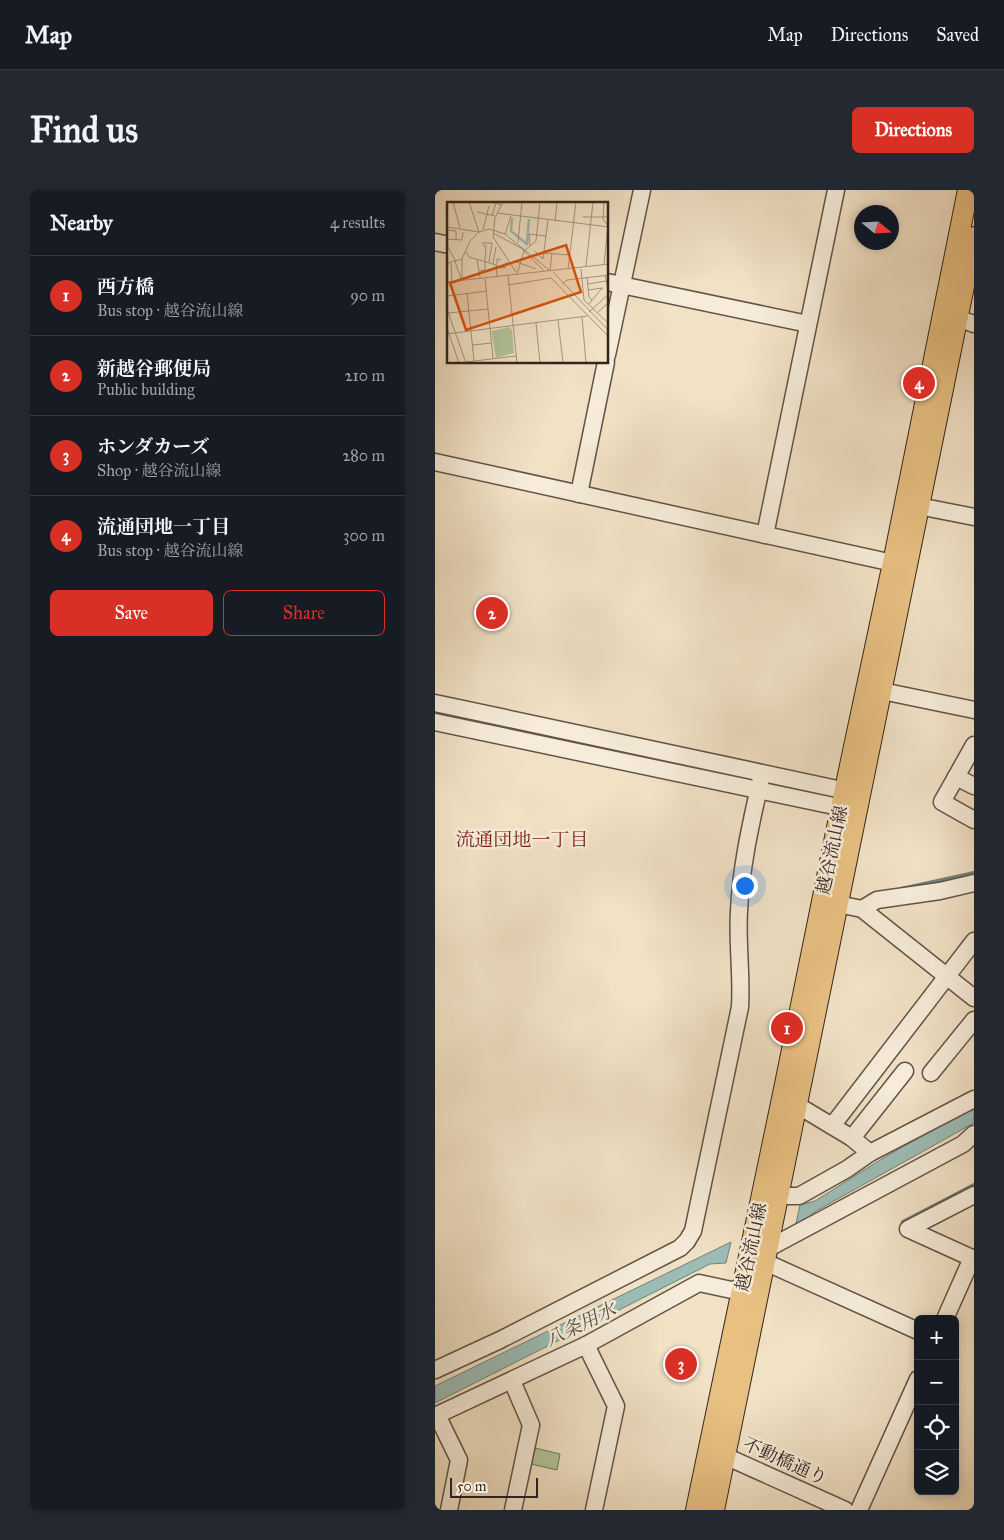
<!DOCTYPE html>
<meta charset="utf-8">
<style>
:root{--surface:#171b24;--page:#242831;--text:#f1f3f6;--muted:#9ea1a6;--line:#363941;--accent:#d93025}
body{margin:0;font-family:"IM FELL Great Primer","Noto Serif JP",serif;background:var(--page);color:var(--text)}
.controls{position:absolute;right:15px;bottom:15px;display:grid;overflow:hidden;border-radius:8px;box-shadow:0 2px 8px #0003}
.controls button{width:45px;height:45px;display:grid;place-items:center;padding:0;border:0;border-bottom:1px solid var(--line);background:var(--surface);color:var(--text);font:25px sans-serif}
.compass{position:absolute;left:419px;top:15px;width:45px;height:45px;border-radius:50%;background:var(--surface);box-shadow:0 2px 8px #0003;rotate:108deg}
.scale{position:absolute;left:15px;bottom:12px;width:88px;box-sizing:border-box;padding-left:5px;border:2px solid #34241e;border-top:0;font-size:14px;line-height:18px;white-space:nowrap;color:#34241e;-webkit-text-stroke:4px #f6ecd9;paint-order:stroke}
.you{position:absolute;left:309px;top:695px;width:18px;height:18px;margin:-12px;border:4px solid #fff;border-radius:50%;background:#1a73e8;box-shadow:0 0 0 8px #1a73e833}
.badge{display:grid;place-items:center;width:32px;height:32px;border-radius:50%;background:var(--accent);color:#fff;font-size:16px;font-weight:700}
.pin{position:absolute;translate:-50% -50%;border:2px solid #fff;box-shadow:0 1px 5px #0006}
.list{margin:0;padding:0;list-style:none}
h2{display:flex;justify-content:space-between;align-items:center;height:65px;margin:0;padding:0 20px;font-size:21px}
h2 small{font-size:16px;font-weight:400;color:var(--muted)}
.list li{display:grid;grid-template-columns:32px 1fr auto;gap:15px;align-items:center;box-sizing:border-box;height:80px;padding:0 20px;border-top:1px solid var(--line)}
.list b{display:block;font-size:19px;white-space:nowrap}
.list p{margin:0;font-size:16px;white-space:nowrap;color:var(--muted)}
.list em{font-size:16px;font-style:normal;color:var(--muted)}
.actions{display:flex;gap:10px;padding:15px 20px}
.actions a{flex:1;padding:11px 0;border:1px solid var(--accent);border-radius:8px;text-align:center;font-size:18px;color:var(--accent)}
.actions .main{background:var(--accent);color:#fff}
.icon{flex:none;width:28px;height:28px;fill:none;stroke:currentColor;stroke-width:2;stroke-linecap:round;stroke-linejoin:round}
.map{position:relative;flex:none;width:539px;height:1320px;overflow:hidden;border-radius:8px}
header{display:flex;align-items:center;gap:30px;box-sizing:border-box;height:70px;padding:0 25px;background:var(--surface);border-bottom:1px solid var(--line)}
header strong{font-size:24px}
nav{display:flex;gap:28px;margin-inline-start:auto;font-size:18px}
.intro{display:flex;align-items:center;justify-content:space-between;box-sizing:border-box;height:120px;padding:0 30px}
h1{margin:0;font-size:35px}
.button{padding:12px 22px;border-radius:8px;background:var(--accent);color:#fff;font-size:18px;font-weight:700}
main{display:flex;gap:30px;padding:0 30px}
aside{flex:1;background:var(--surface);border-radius:8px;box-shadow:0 2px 8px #0003}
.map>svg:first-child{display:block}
</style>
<header>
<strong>Map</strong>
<nav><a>Map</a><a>Directions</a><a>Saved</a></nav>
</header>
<div class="intro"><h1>Find us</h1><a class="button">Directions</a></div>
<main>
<aside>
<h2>Nearby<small>4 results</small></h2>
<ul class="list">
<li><span class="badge">1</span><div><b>西方橋</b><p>Bus stop · 越谷流山線</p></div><em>90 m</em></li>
<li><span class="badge">2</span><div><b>新越谷郵便局</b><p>Public building</p></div><em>210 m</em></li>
<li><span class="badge">3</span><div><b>ホンダカーズ</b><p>Shop · 越谷流山線</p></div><em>280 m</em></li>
<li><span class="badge">4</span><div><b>流通団地一丁目</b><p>Bus stop · 越谷流山線</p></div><em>300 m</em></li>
</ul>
<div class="actions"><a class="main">Save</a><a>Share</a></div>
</aside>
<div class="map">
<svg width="539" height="1320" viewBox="0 0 539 1320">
<rect width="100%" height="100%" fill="#f1e1c5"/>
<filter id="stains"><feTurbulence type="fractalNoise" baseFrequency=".004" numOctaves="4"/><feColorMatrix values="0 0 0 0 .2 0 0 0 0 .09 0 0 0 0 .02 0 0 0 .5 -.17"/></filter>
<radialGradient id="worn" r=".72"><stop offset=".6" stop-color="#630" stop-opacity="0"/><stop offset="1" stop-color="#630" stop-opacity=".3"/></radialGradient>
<polygon fill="#b3c49a" stroke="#74745c" points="100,1258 125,1264 122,1280 96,1274"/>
<g fill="#9bbdb6" stroke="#728079">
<polygon points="539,917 539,933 381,1021 360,1038 365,1015 380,1011 450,967"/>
<polygon points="296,1052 291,1073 275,1074 0,1213 0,1196"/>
</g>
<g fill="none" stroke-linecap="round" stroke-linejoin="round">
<g stroke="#728079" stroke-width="4">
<polyline points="466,699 539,683"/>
<polyline points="468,1032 539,995"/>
</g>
<g stroke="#635348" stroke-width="19">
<g id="minor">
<polyline points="0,52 14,55"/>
<polyline points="172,92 373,134"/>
<polyline points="522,128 539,134"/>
<polyline points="172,165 207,0"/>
<polyline points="0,272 458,373"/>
<polyline points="144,304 171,172"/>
<polyline points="473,314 539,327"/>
<polyline points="330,345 401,0"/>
<polyline points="447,501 539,520"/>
<polyline points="0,513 421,603"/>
<polyline points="0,532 418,620"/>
<polyline points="539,555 507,612 539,630"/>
<polyline points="521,587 539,596"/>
<polyline points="403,714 427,719 539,808"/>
<polyline points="427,719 442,710 505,701 539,693"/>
<polyline points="496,883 539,830"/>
<polyline points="362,915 417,948 435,963"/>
<polyline points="397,936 539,751"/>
<polyline points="417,948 470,881"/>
<polyline points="539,1005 473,1039 539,1069"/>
<polyline points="342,1006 364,1006 412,979 435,963 539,909"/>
<polyline points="332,1059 528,954 539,944"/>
<polyline points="330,1072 483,1141"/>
<polyline points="510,1129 537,1068"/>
<polyline points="151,1155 181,1216 159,1320"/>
<path d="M0,1180L65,1150L245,1058L252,1051L258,1041L305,817C307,785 302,753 304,721C306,674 317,629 327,584"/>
<polyline points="77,1191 96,1235 78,1320"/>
<polyline points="2,1225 24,1270 14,1320"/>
<polyline points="0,1226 151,1155 264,1093 306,1102"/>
<polyline points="279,1263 290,1266 410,1320"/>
<polyline points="424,1320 483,1189"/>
</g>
</g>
<g stroke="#34241e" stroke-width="22">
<g id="major">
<polyline points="261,1320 349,899 406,618 458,373 533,0"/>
<polyline points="279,1320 539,47"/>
</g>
</g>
<use href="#minor" stroke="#f6ecd9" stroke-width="16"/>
<use href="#major" stroke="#e8c082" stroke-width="20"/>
</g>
<g text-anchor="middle" stroke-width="5" stroke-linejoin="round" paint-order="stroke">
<g font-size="18" fill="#34241e" stroke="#f6ecd9">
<text transform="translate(397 660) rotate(-78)" y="6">越谷流山線</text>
<text transform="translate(316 1057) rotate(-78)" y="6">越谷流山線</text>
<text transform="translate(350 1271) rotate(24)" y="6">不動橋通り</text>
</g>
<g font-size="19" fill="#7a1f14" stroke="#f6ecd9">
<text x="87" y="656">流通団地一丁目</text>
</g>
<g font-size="19" font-style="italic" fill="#53524c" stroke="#f6ecd9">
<text transform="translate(145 1134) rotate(-26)" y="7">八条用水</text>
</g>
</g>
<g transform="translate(12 12)">
<rect width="161" height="161" fill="#f1e1c5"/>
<path d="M62,125L65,128L67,151L49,156L44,129Z" fill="#b3c49a"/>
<path fill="none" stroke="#9bbdb6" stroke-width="2.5" d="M65,16L64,29L81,43M80,41L82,17"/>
<path fill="none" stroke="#a59582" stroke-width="1" d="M6,0L13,26M56,0L48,16L46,35L69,70M30,10L48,14M50,11L162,25M45,13L49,1L54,3M136,15H162M108,19L110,0M0,25L32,30L42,27L58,32L102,68M0,28L9,29V38M36,28L42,4M46,31L74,46L97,69M58,32L64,14M0,37L15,38L16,30M71,40L75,0M35,41H45L42,60M0,43L9,60M36,43L39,44L38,59M83,44L82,32L99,34M88,49L96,57L101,18M19,50L22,55L49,63L50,75M97,51L123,53M30,57L33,76M54,58L50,57V65L58,66L59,60M67,59L89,67M8,60L14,76M4,61L5,80M46,62L49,45M157,62L161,24L156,17L157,0M139,64L146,0M0,65L1,61L15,57M121,67L129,0M134,67L137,98L162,122M103,68L105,51M32,69L38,68V59M106,70L162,129M70,72L77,49L89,39L93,0M61,73L70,161M158,73L162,92M140,75L142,95L145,98M38,77L46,157M15,78V57L23,39L32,30L22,0M0,80L162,62M115,82L120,78L162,73M141,82L159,79M61,83L104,76L162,135M141,88L156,86M20,91L27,159M0,94L40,89M142,102L155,86M0,107L19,161M142,110L162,92M1,111L41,107M150,111L162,100M135,115L139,161M111,118L116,161M89,121L93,161M0,126L12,161M0,132L140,114M25,143L45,141M19,160L69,154"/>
<path fill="#d6540e" fill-opacity="0.15" stroke="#d6540e" stroke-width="2.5" d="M119,43L134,90L19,128L3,81Z"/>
<rect width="161" height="161" fill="none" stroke="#34241e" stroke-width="2.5"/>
</g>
<rect width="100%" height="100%" filter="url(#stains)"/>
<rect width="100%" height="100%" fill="url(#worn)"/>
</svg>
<div class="controls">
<button>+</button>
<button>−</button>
<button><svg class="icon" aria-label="locate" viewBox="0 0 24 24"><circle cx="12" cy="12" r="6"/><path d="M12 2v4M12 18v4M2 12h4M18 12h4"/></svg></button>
<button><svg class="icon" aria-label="layers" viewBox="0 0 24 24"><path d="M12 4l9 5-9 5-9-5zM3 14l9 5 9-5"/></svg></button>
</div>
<svg class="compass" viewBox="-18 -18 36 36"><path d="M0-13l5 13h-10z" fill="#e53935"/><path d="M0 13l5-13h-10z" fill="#9ea1a6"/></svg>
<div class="scale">50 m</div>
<div class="you"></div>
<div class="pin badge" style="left:352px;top:838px">1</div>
<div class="pin badge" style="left:57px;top:423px">2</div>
<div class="pin badge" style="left:246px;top:1174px">3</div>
<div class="pin badge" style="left:484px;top:193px">4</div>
</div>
</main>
